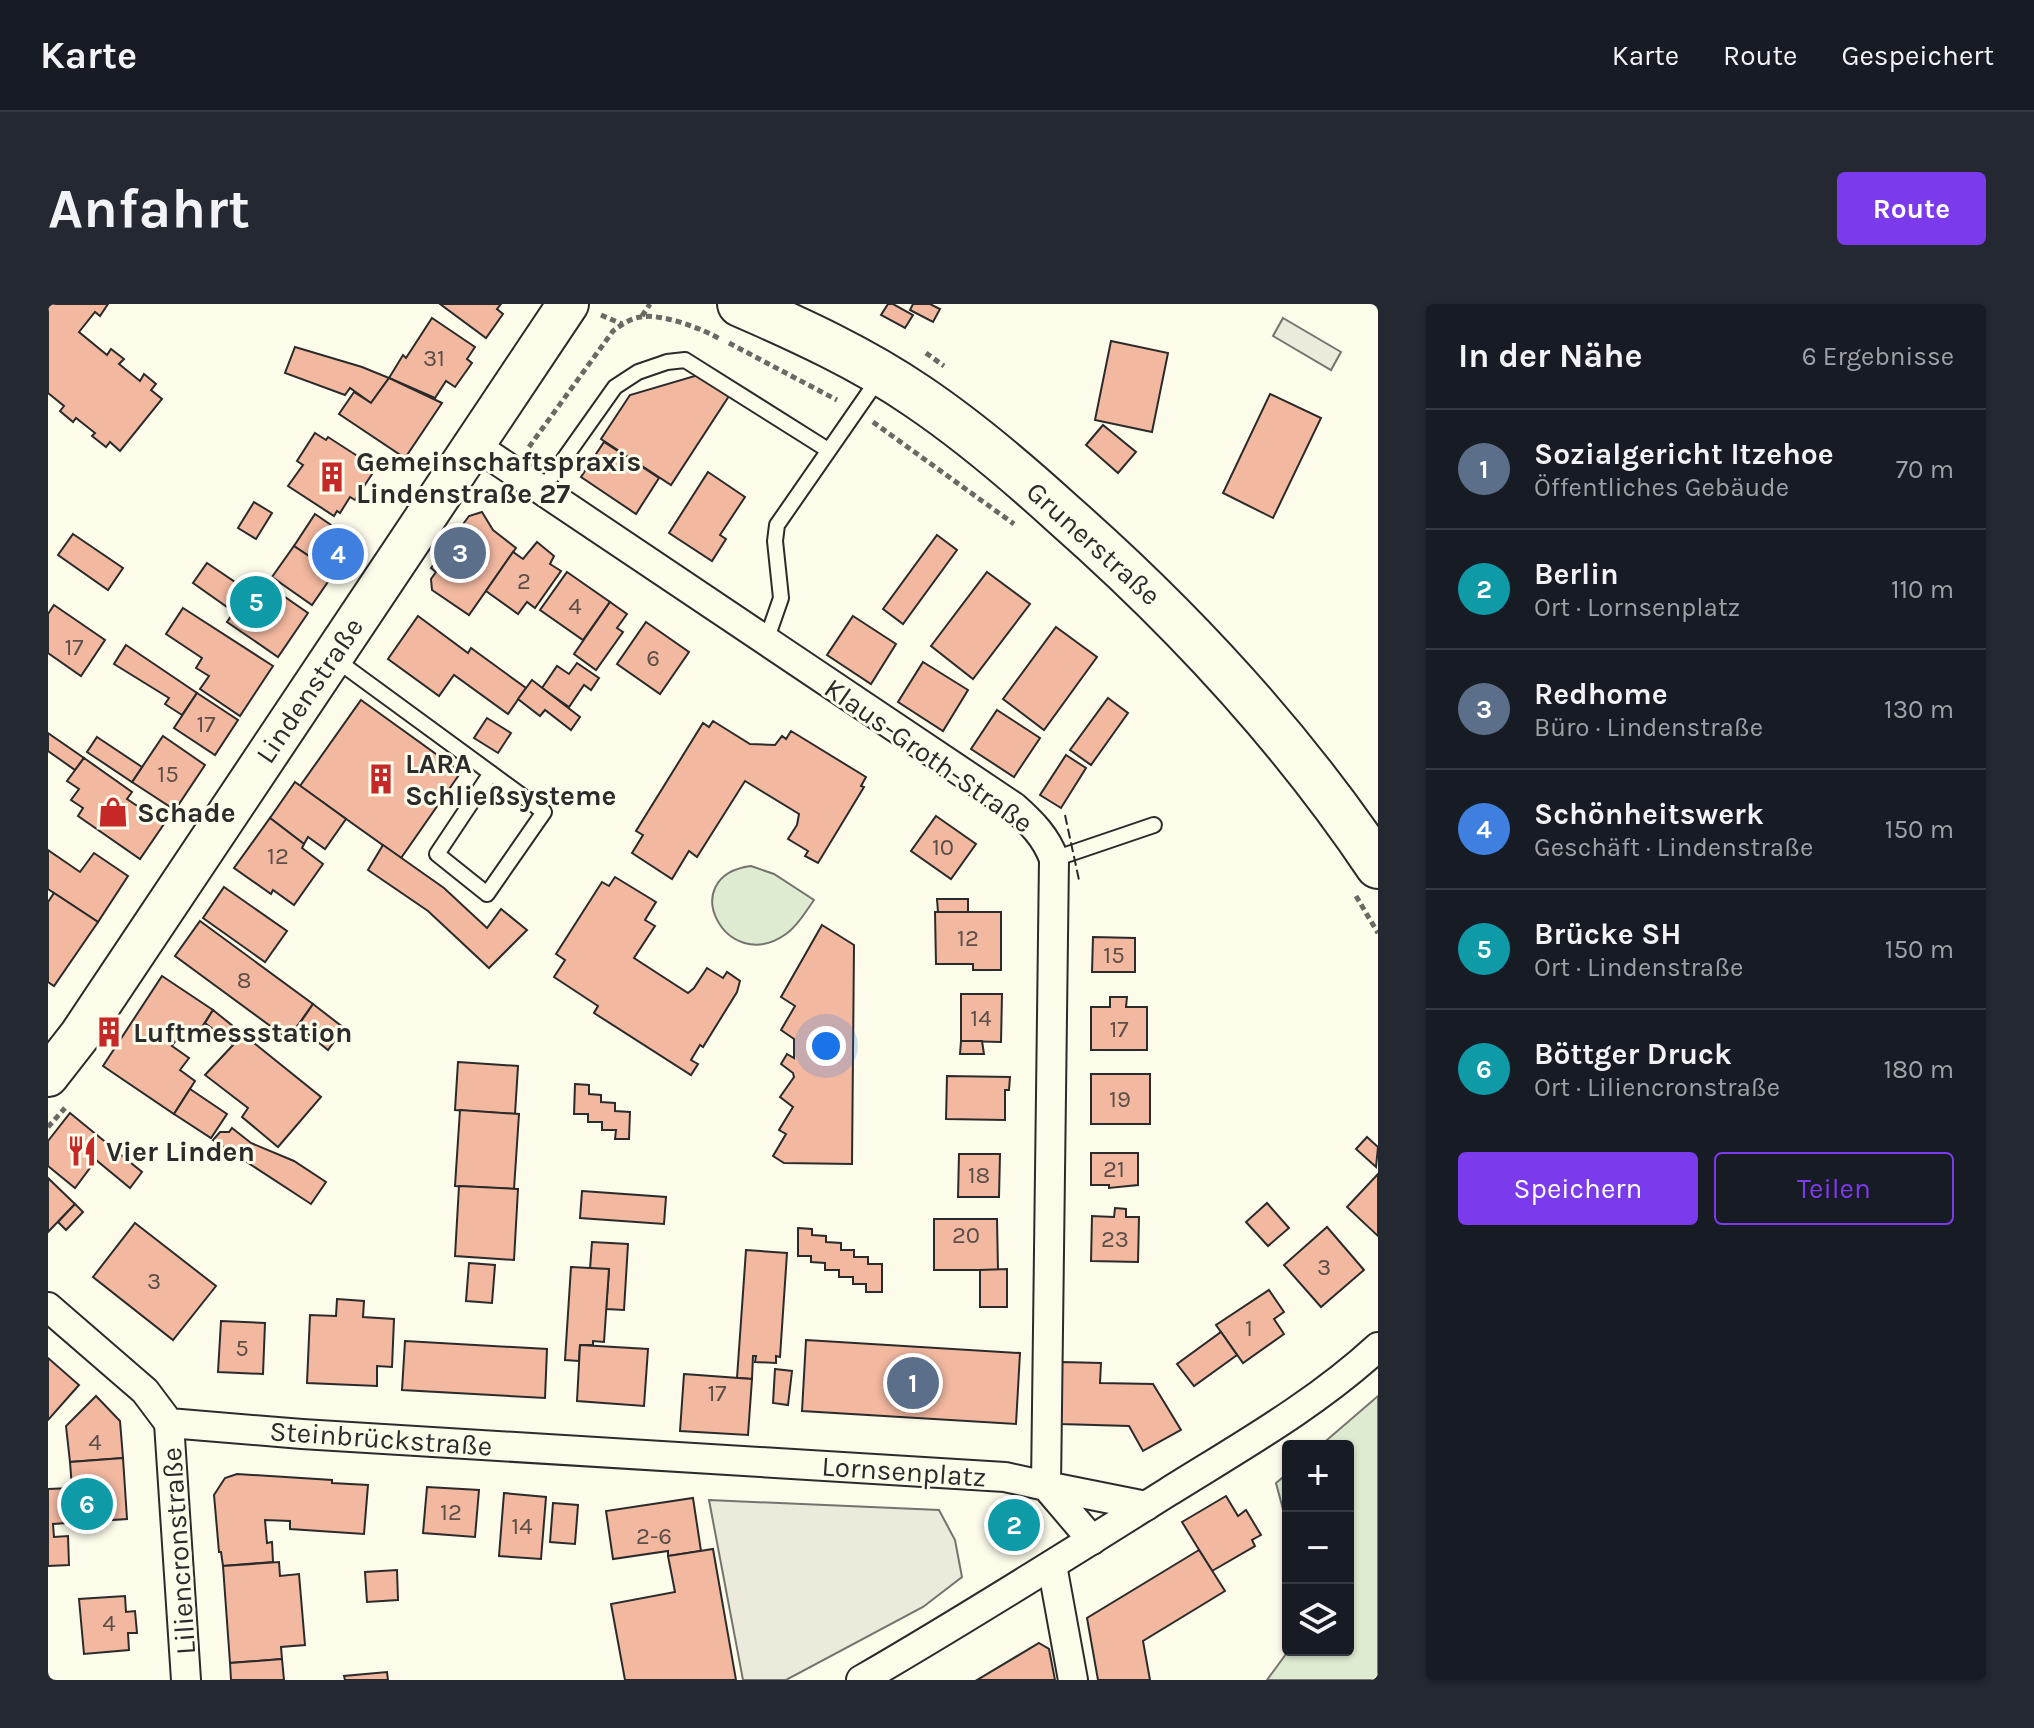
<!DOCTYPE html>
<html lang="de">
<meta charset="utf-8">
<style>
:root{--surface:#171b24;--page:#242831;--text:#f1f3f6;--muted:#9ea1a6;--line:#363941;--accent:#7c3aed}
body{margin:0;font-family:Karla,sans-serif;background:var(--page);color:var(--text)}
.controls{position:absolute;right:24px;bottom:24px;display:grid;overflow:hidden;border-radius:8px;box-shadow:0 2px 6px #0004}
.controls button{width:72px;height:72px;display:grid;place-items:center;padding:0;border:0;border-bottom:2px solid var(--line);background:var(--surface);color:var(--text);font:40px sans-serif}
.you{position:absolute;left:778px;top:742px;width:28px;height:28px;margin:-20px;border:6px solid #fff;border-radius:50%;background:#1a73e8;box-shadow:0 0 0 12px #1a73e833}
.badge{display:grid;place-items:center;width:52px;height:52px;border-radius:50%;background:var(--accent);color:#fff;font-size:26px;font-weight:700}
.pin{position:absolute;translate:-50% -50%;border:4px solid #fff;box-shadow:0 2px 8px #0006}
.list{margin:0;padding:0;list-style:none}
h2{display:flex;justify-content:space-between;align-items:center;height:104px;margin:0;padding:0 32px;font-size:34px}
h2 small{font-size:26px;font-weight:400;color:var(--muted)}
.list li{display:grid;grid-template-columns:52px 1fr auto;gap:24px;align-items:center;box-sizing:border-box;height:120px;padding:0 32px;border-top:2px solid var(--line)}
.list b{display:block;font-size:30px;white-space:nowrap}
.list p{margin:0;font-size:26px;white-space:nowrap;color:var(--muted)}
.list em{font-size:26px;font-style:normal;color:var(--muted)}
.actions{display:flex;gap:16px;padding:24px 32px}
.actions a{flex:1;padding:18px 0;border:2px solid var(--accent);border-radius:8px;text-align:center;font-size:28px;color:var(--accent)}
.actions .main{background:var(--accent);color:#fff}
.icon{flex:none;width:44px;height:44px;fill:none;stroke:currentColor;stroke-width:2;stroke-linecap:round;stroke-linejoin:round}
.map{position:relative;flex:none;width:1330px;height:1376px;overflow:hidden;border-radius:8px}
header{display:flex;align-items:center;gap:48px;box-sizing:border-box;height:112px;padding:0 40px;background:var(--surface);border-bottom:2px solid var(--line)}
header strong{font-size:38px}
nav{display:flex;gap:44px;margin-inline-start:auto;font-size:28px}
.intro{display:flex;align-items:center;justify-content:space-between;box-sizing:border-box;height:192px;padding:0 48px}
h1{margin:0;font-size:56px}
.button{padding:20px 36px;border-radius:8px;background:var(--accent);color:#fff;font-size:28px;font-weight:700}
main{display:flex;gap:48px;padding:0 48px}
aside{flex:1;background:var(--surface);border-radius:8px;box-shadow:0 2px 6px #0004}
.map>svg:first-child{display:block}
</style>
<header>
<strong>Karte</strong>
<nav><a>Karte</a><a>Route</a><a>Gespeichert</a></nav>
</header>
<div class="intro"><h1>Anfahrt</h1><a class="button">Route</a></div>
<main>
<div class="map">
<svg width="1330" height="1376" viewBox="0 0 1330 1376">
<rect width="100%" height="100%" fill="#fdfbea"/>
<g fill="#deebd1" stroke="#74746e" stroke-width="2">
<path d="M703,562L726,570L766,596C758,607 750,622 738,630C678,673 626,572 703,562Z"/>
<polygon points="1330,1092 1330,1376 1219,1376 1241,1346 1300,1346 1300,1142 1272,1142"/>
<polygon points="1240,1169 1240,1224 1228,1179"/>
</g>
<g fill="#eceadb" stroke="#74746e" stroke-width="2">
<polygon points="1235,14 1293,48 1283,66 1225,32"/>
<polygon points="661,1196 891,1206 907,1236 914,1273 875,1303 738,1376 695,1376"/>
</g>
<g fill="#f2b8a0" stroke="#2b2b2b" stroke-width="2">
<polygon points="0,0 60,0 52,12 47,8 31,28 59,51 63,45 76,55 71,60 92,77 96,70 108,80 103,86 114,95 72,147 62,138 58,143 44,132 47,129 28,114 25,118 12,107 16,102 0,89"/>
<polygon points="392,0 453,0 449,5 455,10 438,34"/>
<polygon points="840,0 845,0 865,11 857,24 833,11"/>
<polygon points="865,0 882,0 892,5 885,18 862,6"/>
<polygon points="384,14 427,43 419,55 424,59 407,83 398,77 387,94 341,74 355,51 358,54"/>
<polygon points="1063,37 1120,49 1104,128 1047,116"/>
<polygon points="247,43 314,63 341,74 323,99 302,84 297,91 237,69"/>
<polygon points="650,71 681,92 623,181 553,135 582,91"/>
<polygon points="341,74 394,99 357,154 291,110 306,88 323,99"/>
<polygon points="1222,90 1273,114 1225,214 1175,189"/>
<polygon points="1055,121 1088,148 1070,169 1038,141"/>
<polygon points="267,129 278,136 280,133 328,164 307,196 302,193 292,209 289,207 286,212 240,182 255,161 249,157"/>
<polygon points="556,138 611,174 588,210 533,173"/>
<polygon points="660,168 697,193 672,231 678,235 664,257 621,229"/>
<polygon points="206,198 224,209 208,235 190,224"/>
<polygon points="434,208 445,226 468,244 421,311 384,286 383,275 388,268 383,264 421,212"/>
<polygon points="267,210 308,238 286,269 246,242"/>
<polygon points="25,230 75,264 60,286 10,251"/>
<polygon points="889,231 909,246 855,320 835,305"/>
<polygon points="489,238 506,252 502,260 513,267 487,304 479,298 470,310 438,287 465,248 475,255"/>
<polygon points="246,242 286,269 264,301 224,273"/>
<polygon points="159,259 202,288 211,275 260,309 230,353 179,318 186,308 145,279"/>
<polygon points="519,268 562,298 535,336 492,306"/>
<polygon points="939,268 982,300 925,375 883,342"/>
<polygon points="562,298 579,310 569,324 575,328 548,366 526,350"/>
<polygon points="6,301 57,336 33,372 0,349 0,310"/>
<polygon points="135,304 225,362 192,412 152,385 161,372 148,364 154,354 118,330"/>
<polygon points="370,312 420,349 423,344 478,384 460,410 406,371 391,392 340,355"/>
<polygon points="805,312 848,340 823,380 779,351"/>
<polygon points="598,318 641,348 612,390 569,360"/>
<polygon points="1008,323 1049,353 996,426 955,395"/>
<polygon points="78,341 149,389 134,411 117,400 121,394 66,360"/>
<polygon points="875,358 920,386 895,427 850,398"/>
<polygon points="529,359 551,374 543,386 536,381 521,403 494,384 509,362 521,370"/>
<polygon points="484,376 532,413 523,426 497,406 492,412 470,395"/>
<polygon points="149,389 190,416 167,451 126,424"/>
<polygon points="1060,394 1080,409 1043,461 1022,446"/>
<polygon points="313,396 413,468 353,554 252,482"/>
<polygon points="949,406 992,434 966,473 923,445"/>
<polygon points="439,414 463,429 450,449 426,434"/>
<polygon points="665,417 702,440 727,441 734,432 738,435 743,427 818,473 813,482 816,483 770,559 757,552 760,547 740,535 749,521 751,510 697,477 649,553 641,547 624,575 584,549 595,531 588,527 655,419 661,423"/>
<polygon points="0,429 36,454 27,466 0,447"/>
<polygon points="115,432 157,461 127,506 84,478"/>
<polygon points="49,433 94,463 84,478 39,448"/>
<polygon points="1018,451 1038,464 1013,504 992,491"/>
<polygon points="36,454 84,488 79,495 116,520 92,555 30,512 35,504 23,496 31,485 19,477"/>
<polygon points="247,478 298,515 277,545 260,533 256,540 222,514"/>
<polygon points="888,512 928,540 903,575 863,547"/>
<polygon points="222,514 256,540 254,544 275,560 246,601 225,586 223,590 186,564"/>
<polygon points="335,541 396,584 439,624 453,605 479,626 441,664 380,607 320,566"/>
<polygon points="0,546 32,568 46,549 80,572 50,618 0,585"/>
<polygon points="567,573 608,598 597,616 607,622 586,654 640,689 646,684 659,664 675,674 679,668 692,677 689,688 655,743 652,741 643,756 650,760 643,771 546,709 550,702 506,673 517,656 508,650 554,578 561,582"/>
<polygon points="176,583 239,627 217,658 155,614"/>
<polygon points="6,589 50,618 6,682 0,678 0,598"/>
<polygon points="889,595 920,595 920,608 890,608"/>
<polygon points="887,608 953,608 953,666 925,666 925,660 888,660"/>
<polygon points="152,617 265,700 240,735 127,652"/>
<polygon points="774,621 806,641 804,860 736,859 725,852 738,830 731,826 745,803 732,793 746,773 745,769 733,760 739,750 746,754 746,735 733,726 747,702 733,693"/>
<polygon points="1045,633 1087,634 1087,668 1044,668"/>
<polygon points="114,672 165,706 148,732 136,724 124,742 141,754 132,766 147,777 126,810 55,762"/>
<polygon points="913,690 954,690 953,738 913,737"/>
<polygon points="1062,693 1079,693 1078,703 1099,703 1099,746 1043,746 1043,703 1062,703"/>
<polygon points="265,700 296,724 280,746 250,722"/>
<polygon points="165,706 273,793 230,843 194,813 200,804 157,771 185,741 157,719"/>
<polygon points="61,719 69,724 60,737 53,731"/>
<polygon points="913,737 934,737 936,750 912,750"/>
<polygon points="410,758 470,762 467,810 407,806"/>
<rect x="1043" y="770" width="59" height="50"/>
<polygon points="899,772 962,773 961,786 957,786 957,816 898,815"/>
<polygon points="527,780 541,781 541,790 553,791 553,798 567,799 567,807 582,808 581,835 567,835 568,826 554,826 554,818 540,818 540,810 526,810"/>
<polygon points="142,785 179,810 163,834 126,810"/>
<polygon points="412,806 471,810 466,885 407,882"/>
<polygon points="22,809 94,868 82,884 48,856 27,884 0,862 0,837"/>
<polygon points="184,824 203,839 246,857 278,878 263,900 165,836 172,828 181,828"/>
<polygon points="1319,833 1330,843 1328,863 1308,845"/>
<polygon points="1043,849 1090,849 1090,881 1061,884 1061,881 1043,881"/>
<polygon points="911,850 952,850 951,893 910,893"/>
<polygon points="1330,870 1330,932 1299,903"/>
<polygon points="0,874 27,900 0,928"/>
<polygon points="411,882 470,885 466,956 407,952"/>
<polygon points="534,887 618,893 616,920 532,914"/>
<polygon points="1219,899 1241,924 1220,942 1198,918"/>
<polygon points="27,900 35,908 18,926 10,918"/>
<polygon points="1067,904 1078,905 1078,913 1091,913 1090,958 1043,957 1044,912 1066,913"/>
<polygon points="886,915 949,915 950,966 886,966"/>
<polygon points="87,919 168,982 125,1036 45,973"/>
<polygon points="1279,923 1316,966 1273,1003 1236,961"/>
<polygon points="750,924 764,925 764,931 778,932 778,938 793,939 793,946 806,946 806,953 820,953 820,960 834,960 834,988 818,988 818,980 805,980 805,973 791,973 791,966 777,966 777,959 763,958 763,952 750,952"/>
<polygon points="544,938 580,940 576,1006 558,1005 561,965 542,965"/>
<polygon points="698,946 739,949 732,1053 728,1052 728,1059 707,1058 708,1052 705,1052 704,1075 689,1074"/>
<polygon points="421,959 447,961 444,999 418,997"/>
<polygon points="523,963 561,965 556,1038 545,1037 545,1041 532,1041 531,1057 517,1056"/>
<polygon points="959,965 959,1003 932,1003 932,966"/>
<polygon points="1221,986 1236,1008 1226,1015 1236,1030 1195,1059 1168,1021"/>
<polygon points="289,995 316,997 315,1013 346,1015 344,1063 329,1062 329,1082 259,1079 262,1011 288,1012"/>
<polygon points="173,1017 217,1019 215,1070 170,1068"/>
<polygon points="1173,1028 1189,1051 1146,1082 1129,1060"/>
<polygon points="758,1036 972,1049 968,1120 754,1107"/>
<polygon points="357,1037 499,1045 497,1094 354,1086"/>
<polygon points="532,1041 600,1045 596,1102 529,1097"/>
<polygon points="0,1054 31,1081 0,1116"/>
<polygon points="1014,1058 1053,1059 1052,1079 1105,1080 1133,1126 1095,1147 1081,1122 1012,1120"/>
<polygon points="727,1065 744,1067 740,1101 725,1099"/>
<polygon points="636,1070 704,1075 700,1131 632,1127"/>
<polygon points="48,1092 72,1117 75,1154 22,1158 18,1122"/>
<polygon points="75,1154 79,1215 5,1220 6,1233 20,1232 21,1261 0,1262 0,1185 24,1184 22,1158"/>
<polygon points="189,1170 284,1176 284,1179 320,1181 316,1230 242,1225 242,1217 217,1216 219,1239 224,1238 225,1258 175,1262 173,1248 171,1248 166,1191 177,1174"/>
<polygon points="379,1183 431,1186 427,1233 375,1229"/>
<polygon points="456,1189 498,1193 493,1255 451,1252"/>
<polygon points="1178,1192 1190,1212 1198,1206 1213,1231 1204,1236 1207,1242 1164,1267 1134,1218"/>
<polygon points="645,1194 653,1247 620,1252 620,1247 565,1255 558,1207"/>
<polygon points="505,1199 530,1201 527,1240 502,1238"/>
<polygon points="665,1245 688,1376 577,1376 563,1300 627,1288 620,1252"/>
<polygon points="1151,1246 1177,1287 1095,1337 1102,1376 1050,1376 1039,1314"/>
<polygon points="231,1258 232,1272 251,1270 257,1341 233,1343 234,1355 182,1359 175,1262"/>
<polygon points="349,1266 350,1296 319,1298 317,1268"/>
<polygon points="77,1292 78,1308 87,1307 89,1329 80,1329 81,1346 36,1350 31,1295"/>
<polygon points="991,1339 1001,1345 1007,1376 929,1376"/>
<polygon points="234,1355 236,1376 183,1376 182,1359"/>
<polygon points="339,1368 340,1376 297,1376 296,1372"/>
</g>
<g fill="none" stroke-linecap="round" stroke-linejoin="round">
<g stroke="#2b2b2b" stroke-width="18">
<g id="service">
<polyline points="494,186 567,83 590,68 619,58 637,56 780,146"/>
<polyline points="718,337 733,294 727,237 729,221 831,74"/>
<polyline points="287,355 496,508 439,590 389,550 443,469"/>
<polyline points="1006,555 1106,521"/>
</g>
</g>
<g stroke="#2b2b2b" stroke-width="32">
<g id="minor">
<path d="M425,140L966,503C984,519 998,533 1006,555L998,1182L1098,1202"/>
<polyline points="0,1003 97,1087 121,1119 254,1130 957,1173 998,1182 1044,1236"/>
<polyline points="121,1119 138,1376"/>
<polyline points="1004,1261 1025,1376"/>
<path d="M813,1376C917,1316 1018,1252 1120,1188C1192,1143 1267,1101 1330,1043"/>
</g>
</g>
<g stroke="#2b2b2b" stroke-width="44">
<polyline id="secondary" points="0,772 32,731 520,0"/>
</g>
<g stroke="#2b2b2b" stroke-width="48">
<path id="primary" d="M692,0C752,26 815,55 869,92C921,127 969,168 1015,210C1133,314 1242,431 1330,562"/>
</g>
<g stroke="#6a6964" stroke-width="5" stroke-dasharray="6 4" stroke-linecap="butt">
<polyline points="553,11 574,20"/>
<polyline points="594,12 602,0"/>
<polyline points="681,39 789,96"/>
<polyline points="878,49 896,62"/>
<polyline points="825,118 966,220"/>
<path d="M481,143L565,27C573,21 583,14 593,13C613,9 655,25 672,35"/>
<polyline points="1308,592 1330,629"/>
<polyline points="0,823 17,804"/>
</g>
<use href="#service" stroke="#fdfbea" stroke-width="14"/>
<use href="#minor" stroke="#fdfbea" stroke-width="28"/>
<use href="#secondary" stroke="#fdfbea" stroke-width="40"/>
<use href="#primary" stroke="#fdfbea" stroke-width="44"/>
<polyline stroke="#2b2b2b" stroke-width="2" stroke-dasharray="10 4" stroke-linecap="butt" points="1017,511 1031,576"/>
</g>
<defs>
<g id="building-bare" transform="scale(2.4)"><path d="M-4-6H4V6H1V3H-1V6H-4ZM-2.5-4.3h1.7v1.8h-1.7ZM.8-4.3h1.7v1.8H.8ZM-2.5-1h1.7V.8h-1.7ZM.8-1h1.7V.8H.8Z" fill="#c62828" stroke="#fdfbea" stroke-width="2.5" paint-order="stroke"/></g>
<g id="shop-bare" transform="scale(2.4)"><path d="M-5-2.5h2.3a2.7 3.5 0 0 1 5.4 0H5L5.5 6h-11ZM-1.5-2.5h3a1.5 2.3 0 0 0-3 0Z" fill="#c62828" stroke="#fdfbea" stroke-width="2.5" paint-order="stroke"/></g>
<g id="restaurant-bare" transform="scale(2.4)"><path d="M-5-6h1v4h1v-4h1v4h1v-4h1v5L-1.5 .5V6h-2V.5L-5-1ZM5-6V6H3V1.5H1.5Q1.5-4 5-6Z" fill="#c62828" stroke="#fdfbea" stroke-width="2.5" paint-order="stroke"/></g>
</defs>
<g fill-rule="evenodd">
<use href="#building-bare" x="284" y="173"/>
<use href="#building-bare" x="333" y="475"/>
<use href="#shop-bare" x="65" y="508"/>
<use href="#building-bare" x="61" y="728"/>
<use href="#restaurant-bare" x="34" y="847"/>
</g>
<g text-anchor="middle" stroke-width="6" stroke-linejoin="round" paint-order="stroke">
<g font-size="24" fill="#5d4e48">
<text x="386" y="62">31</text>
<text x="476" y="285">2</text>
<text x="527" y="310">4</text>
<text x="26" y="351">17</text>
<text x="605" y="362">6</text>
<text x="158" y="428">17</text>
<text x="120" y="478">15</text>
<text x="895" y="551">10</text>
<text x="230" y="560">12</text>
<text x="920" y="642">12</text>
<text x="1066" y="659">15</text>
<text x="196" y="684">8</text>
<text x="933" y="722">14</text>
<text x="1071" y="733">17</text>
<text x="1072" y="803">19</text>
<text x="1066" y="873">21</text>
<text x="931" y="879">18</text>
<text x="918" y="939">20</text>
<text x="1067" y="943">23</text>
<text x="1276" y="971">3</text>
<text x="106" y="985">3</text>
<text x="1201" y="1032">1</text>
<text x="194" y="1052">5</text>
<text x="669" y="1097">17</text>
<text x="47" y="1146">4</text>
<text x="403" y="1216">12</text>
<text x="474" y="1230">14</text>
<text x="606" y="1240">2-6</text>
<text x="61" y="1327">4</text>
</g>
<g font-size="28" font-weight="bold" fill="#2b2b2b" stroke="#fdfbea" text-anchor="start">
<text x="308" y="167">Gemeinschaftspraxis<tspan x="308" dy="32">Lindenstraße 27</tspan></text>
<text x="357" y="469">LARA<tspan x="357" dy="32">Schließsysteme</tspan></text>
<text x="89" y="518">Schade</text>
<text x="85" y="738">Luftmessstation</text>
<text x="58" y="857">Vier Linden</text>
</g>
<g font-size="28" fill="#2b2b2b" stroke="#fdfbea">
<text transform="translate(1046 239) rotate(42)" y="10">Grunerstraße</text>
<text transform="translate(261 386) rotate(-56)" y="10">Lindenstraße</text>
<text transform="translate(881 451) rotate(35)" y="10">Klaus-Groth-Straße</text>
<text transform="translate(333 1134) rotate(4)" y="10">Steinbrückstraße</text>
<text transform="translate(856 1167) rotate(4)" y="10">Lornsenplatz</text>
<text transform="translate(130 1247) rotate(-94)" y="10">Liliencronstraße</text>
</g>
</g>
</svg>
<div class="controls">
<button>+</button>
<button>−</button>
<button><svg class="icon" aria-label="layers" viewBox="0 0 24 24"><path d="M12 4l9 5-9 5-9-5zM3 14l9 5 9-5"/></svg></button>
</div>
<div class="you"></div>
<div class="pin badge" style="left:865px;top:1079px;background:#5c6f8a">1</div>
<div class="pin badge" style="left:966px;top:1221px;background:#0f9aa8">2</div>
<div class="pin badge" style="left:412px;top:249px;background:#5c6f8a">3</div>
<div class="pin badge" style="left:290px;top:250px;background:#3f7fe0">4</div>
<div class="pin badge" style="left:208px;top:298px;background:#0f9aa8">5</div>
<div class="pin badge" style="left:39px;top:1200px;background:#0f9aa8">6</div>
</div>
<aside>
<h2>In der Nähe<small>6 Ergebnisse</small></h2>
<ul class="list">
<li><span class="badge" style="background:#5c6f8a">1</span><div><b>Sozialgericht Itzehoe</b><p>Öffentliches Gebäude</p></div><em>70 m</em></li>
<li><span class="badge" style="background:#0f9aa8">2</span><div><b>Berlin</b><p>Ort · Lornsenplatz</p></div><em>110 m</em></li>
<li><span class="badge" style="background:#5c6f8a">3</span><div><b>Redhome</b><p>Büro · Lindenstraße</p></div><em>130 m</em></li>
<li><span class="badge" style="background:#3f7fe0">4</span><div><b>Schönheitswerk</b><p>Geschäft · Lindenstraße</p></div><em>150 m</em></li>
<li><span class="badge" style="background:#0f9aa8">5</span><div><b>Brücke SH</b><p>Ort · Lindenstraße</p></div><em>150 m</em></li>
<li><span class="badge" style="background:#0f9aa8">6</span><div><b>Böttger Druck</b><p>Ort · Liliencronstraße</p></div><em>180 m</em></li>
</ul>
<div class="actions"><a class="main">Speichern</a><a>Teilen</a></div>
</aside>
</main>
